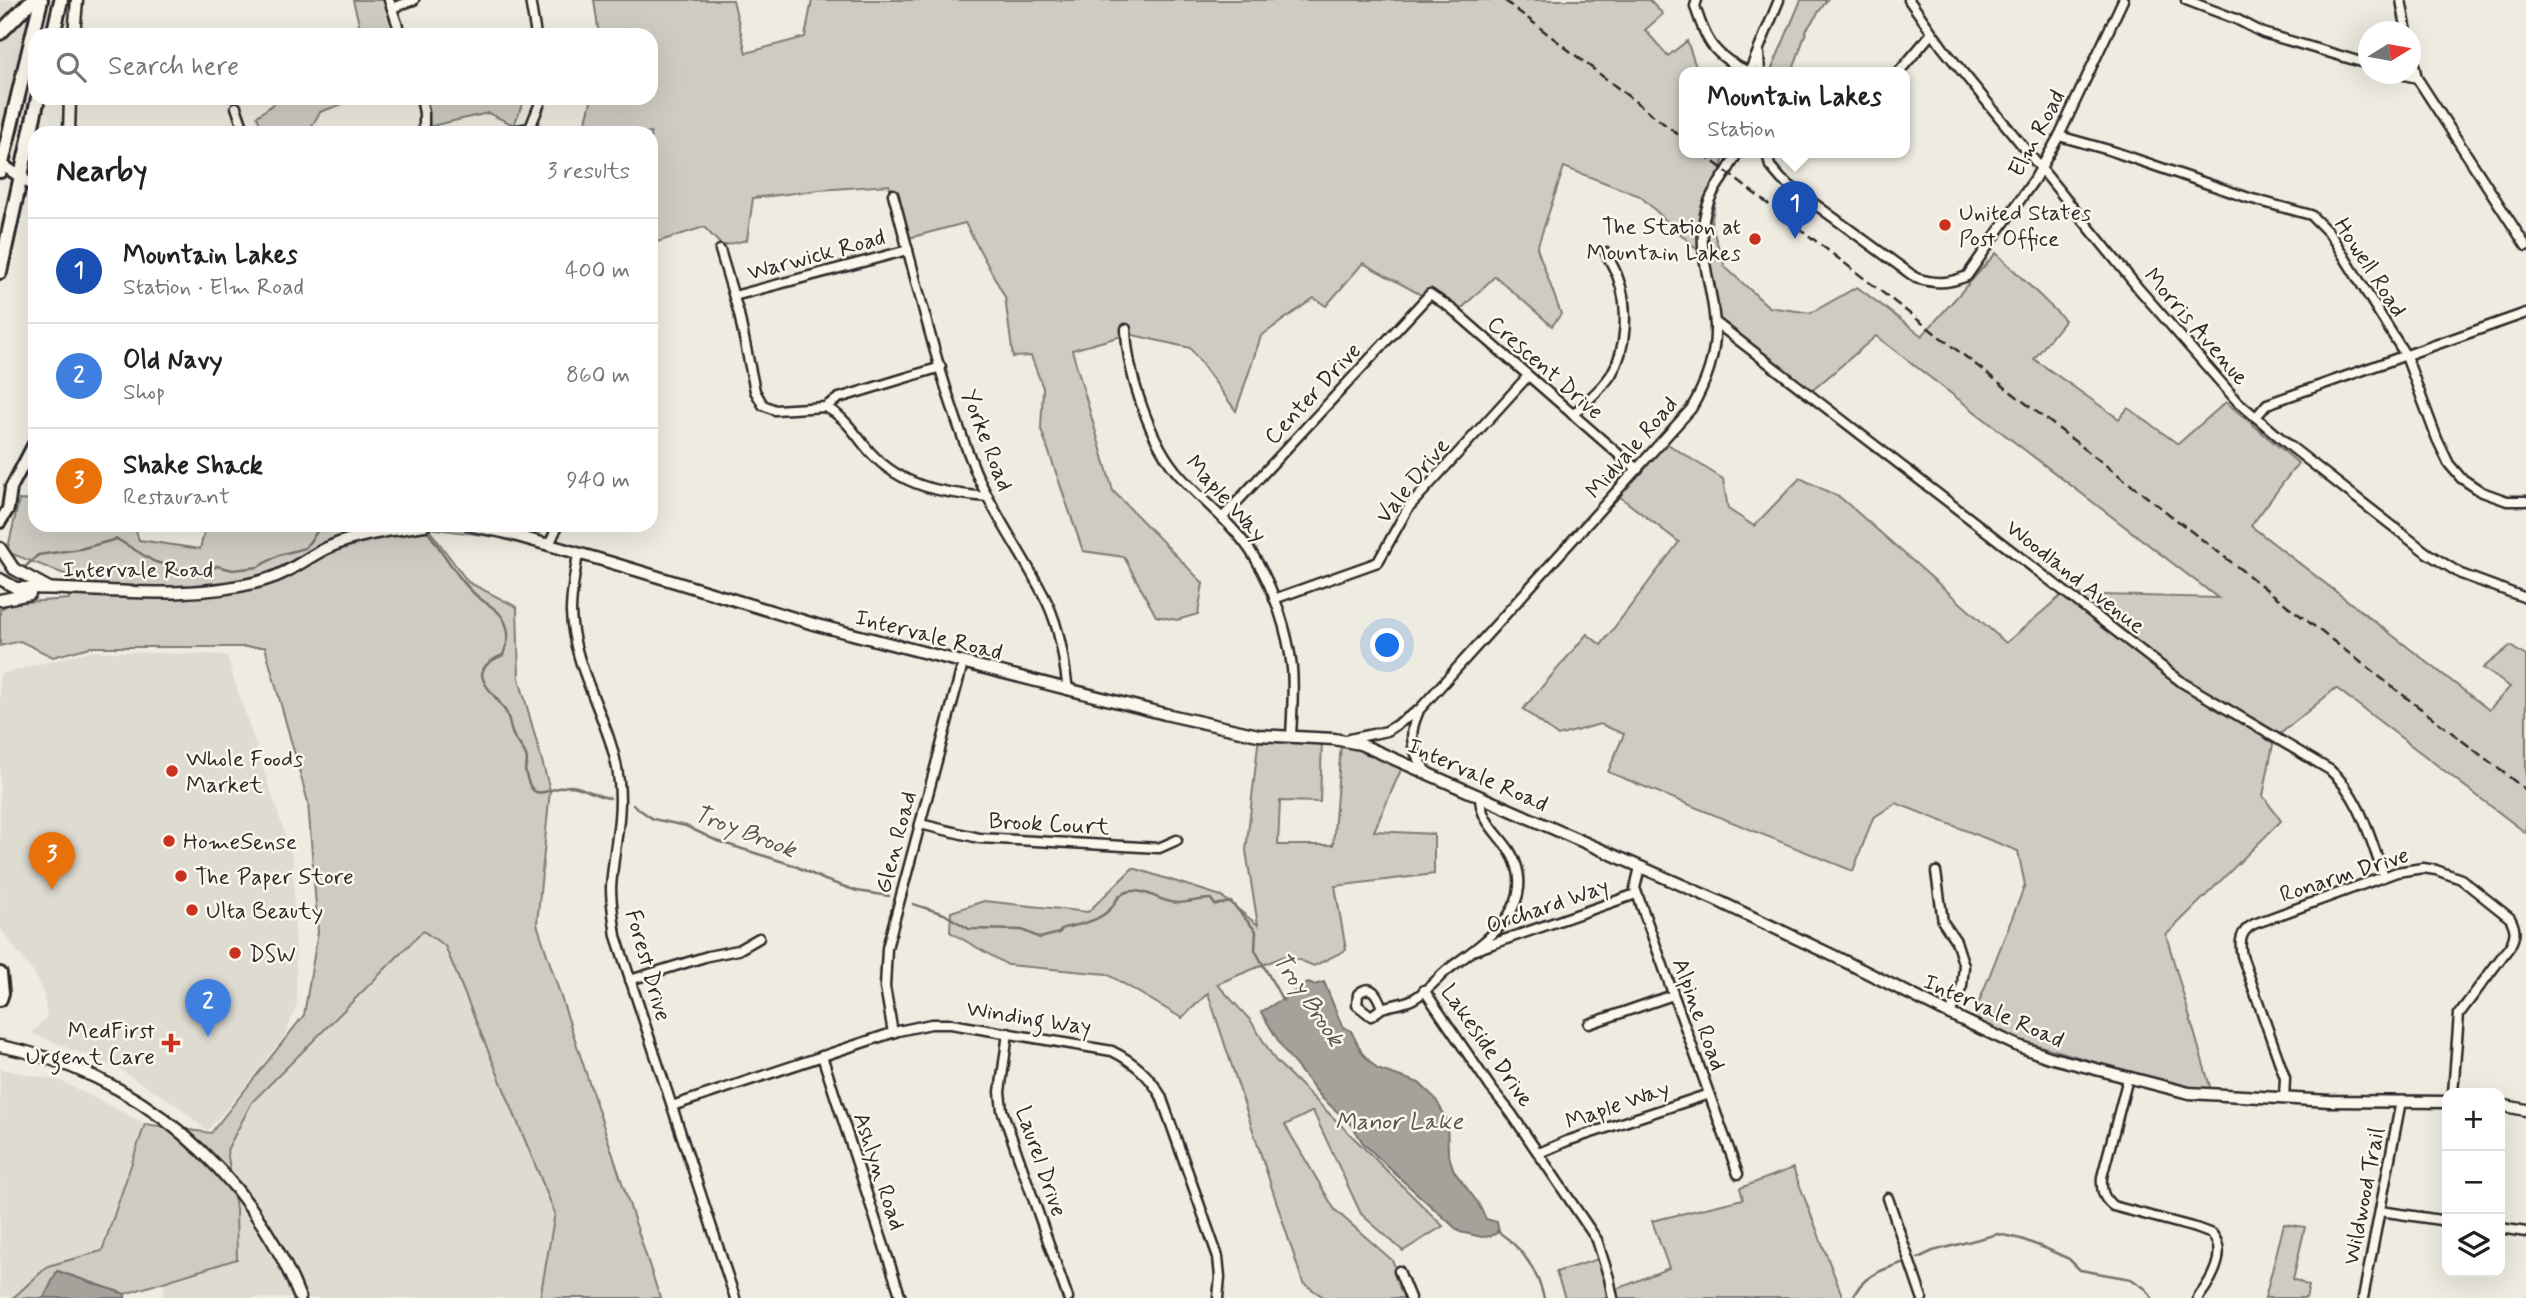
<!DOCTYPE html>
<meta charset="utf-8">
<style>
:root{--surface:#fff;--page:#f2f2f2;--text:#202124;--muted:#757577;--line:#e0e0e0;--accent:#c8321e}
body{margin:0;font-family:Mynerve,sans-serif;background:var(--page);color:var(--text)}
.controls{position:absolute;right:21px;bottom:21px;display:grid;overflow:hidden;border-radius:14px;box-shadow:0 7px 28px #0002}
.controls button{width:63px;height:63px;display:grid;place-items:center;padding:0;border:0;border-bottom:2px solid var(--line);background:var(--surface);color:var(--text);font:35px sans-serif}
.compass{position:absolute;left:2358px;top:21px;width:63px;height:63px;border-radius:50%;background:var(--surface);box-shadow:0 7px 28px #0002;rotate:79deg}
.you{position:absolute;left:1388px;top:646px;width:24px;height:24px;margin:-18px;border:5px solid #fff;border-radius:50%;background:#1a73e8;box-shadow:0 0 0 10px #1a73e833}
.badge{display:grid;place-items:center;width:46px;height:46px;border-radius:50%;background:var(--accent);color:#fff;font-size:23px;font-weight:700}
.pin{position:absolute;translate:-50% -58px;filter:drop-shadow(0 2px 4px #0008)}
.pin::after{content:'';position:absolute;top:37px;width:24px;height:21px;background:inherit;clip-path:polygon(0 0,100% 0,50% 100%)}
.popup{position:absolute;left:1679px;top:67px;width:231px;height:91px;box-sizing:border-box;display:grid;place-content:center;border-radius:14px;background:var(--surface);filter:drop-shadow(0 2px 5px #0005);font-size:23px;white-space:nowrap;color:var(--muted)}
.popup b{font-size:26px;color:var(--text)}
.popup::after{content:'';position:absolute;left:50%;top:100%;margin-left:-14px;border:14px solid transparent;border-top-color:var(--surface)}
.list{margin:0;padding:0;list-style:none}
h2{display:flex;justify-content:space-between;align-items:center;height:91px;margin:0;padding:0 28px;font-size:30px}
h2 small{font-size:23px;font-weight:400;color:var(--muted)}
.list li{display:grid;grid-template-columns:46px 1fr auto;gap:21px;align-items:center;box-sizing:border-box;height:105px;padding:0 28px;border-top:2px solid var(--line)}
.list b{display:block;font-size:26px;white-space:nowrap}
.list p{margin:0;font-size:23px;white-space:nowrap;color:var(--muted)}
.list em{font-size:23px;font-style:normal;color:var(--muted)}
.icon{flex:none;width:38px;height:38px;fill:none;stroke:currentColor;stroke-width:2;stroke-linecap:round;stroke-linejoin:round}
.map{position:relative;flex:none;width:2526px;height:1298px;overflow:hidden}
.search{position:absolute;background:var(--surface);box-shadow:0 7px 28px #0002;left:28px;top:28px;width:630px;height:77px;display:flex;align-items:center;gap:18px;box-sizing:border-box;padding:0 24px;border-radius:21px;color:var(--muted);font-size:26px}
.panel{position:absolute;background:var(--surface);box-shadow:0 7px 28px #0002;left:28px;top:126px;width:630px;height:406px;border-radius:21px}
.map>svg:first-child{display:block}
</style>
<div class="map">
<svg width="2526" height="1298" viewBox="0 0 2526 1298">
<rect width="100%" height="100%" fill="#eeebe0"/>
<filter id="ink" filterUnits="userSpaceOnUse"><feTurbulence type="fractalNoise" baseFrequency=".0143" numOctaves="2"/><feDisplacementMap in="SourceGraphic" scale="14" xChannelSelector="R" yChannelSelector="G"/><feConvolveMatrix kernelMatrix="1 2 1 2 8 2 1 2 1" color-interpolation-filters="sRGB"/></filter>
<g filter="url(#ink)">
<g fill="#dedbd1">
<polygon points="0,0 23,0 0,19"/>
<polygon points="27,19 0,138 0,40"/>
<polygon points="91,651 226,655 293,859 297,1005 284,1037 240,1093 207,1131 175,1104 119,1069 32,1033 47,1017 44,996 36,976 0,928 0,674"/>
<polygon points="423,931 445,945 555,1213 540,1298 163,1298 165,1282 237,1259 236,1209 227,1150 252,1102"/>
<polygon points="0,1069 61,1081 145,1124 102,1251 48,1266 13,1298 0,1295"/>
</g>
<g fill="#cecbc2" stroke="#7c7b76" stroke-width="2">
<polygon points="353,0 392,0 402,35 362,35"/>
<polygon points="594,0 733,0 746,53 805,37 812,0 1649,0 1663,14 1645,30 1668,56 1687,41 1698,73 1685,73 1685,153 1729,153 1723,160 1711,224 1725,267 1769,307 1811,313 1857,287 1922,336 1996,253 2065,320 2034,359 2119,419 2128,408 2178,444 2226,402 2298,463 2251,526 2489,710 2510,687 2483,668 2510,646 2526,656 2526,833 2336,688 2274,739 2263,796 2281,821 2166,935 2213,1097 1970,1025 2025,885 2018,851 1896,803 1873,818 1853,871 1608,772 1624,734 1600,724 1558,736 1523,709 1587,634 1601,645 1679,542 1616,494 1666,443 1723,479 1728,509 1754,526 1800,478 1841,498 2006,643 2063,594 2218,598 1876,336 1807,395 1716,326 1701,253 1640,196 1564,167 1537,248 1561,314 1552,326 1495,276 1456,314 1363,263 1326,306 1314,298 1261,336 1236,411 1190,348 1129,334 1072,350 1113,491 1203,583 1198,614 1177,620 1156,616 1124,557 1083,551 1041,429 1043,388 1031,356 1013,357 1005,297 965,223 905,239 889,185 819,190 753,198 747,240 722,246 704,227 651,244 651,133 583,133 592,98 651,98 651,35 599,35"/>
<polygon points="1801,0 1827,0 1807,29 1792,73 1770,73"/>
<polygon points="282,98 359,98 320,112 308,133 263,133 257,116"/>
<polygon points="419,98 525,98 514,125 488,113 427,127"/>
<polygon points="19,500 35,501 35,525 134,525 139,540 200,549 206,525 539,525 541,530 535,542 428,528 468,582 517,607 519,678 550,790 537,924 660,1298 540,1298 555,1213 445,946 423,931 252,1102 227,1150 236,1209 237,1259 125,1294 58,1271 44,1298 13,1298 48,1266 102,1251 145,1124 211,1133 304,1015 318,932 308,802 265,647 90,647 53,657 20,641 0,646 0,609 12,603 69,599 67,575 7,552"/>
<polygon points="1259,736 1322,740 1320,802 1280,801 1278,845 1333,845 1341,744 1357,746 1404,763 1374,831 1434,834 1434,874 1335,886 1346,950 1314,966 1287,955 1217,984 1251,1021 1275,1060 1443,1226 1403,1251 1361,1214 1313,1111 1285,1125 1335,1210 1392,1260 1409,1298 1325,1298 1303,1283 1208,993 1182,1018 1107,974 1008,965 950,932 951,912 984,901 1088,912 1133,868 1221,896 1258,925 1246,851"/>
<polygon points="1793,1168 1843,1298 1565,1298 1556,1272 1605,1257 1615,1290 1669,1268 1652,1221 1743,1199 1740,1188"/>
<polygon points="2284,1224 2305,1227 2293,1279 2309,1286 2306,1298 2265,1298"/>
</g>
<g fill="#a4a29a" stroke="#74726e" stroke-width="2">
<polygon points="1324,982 1342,1026 1351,1031 1362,1053 1377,1069 1419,1083 1435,1098 1447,1120 1448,1153 1454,1171 1478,1203 1486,1219 1497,1222 1499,1232 1491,1236 1482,1237 1460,1232 1403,1181 1363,1143 1352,1125 1322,1098 1285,1052 1261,1012 1308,983 1314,985"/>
<polygon points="57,1271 125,1294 125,1298 44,1298"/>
</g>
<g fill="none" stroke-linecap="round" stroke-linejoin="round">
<g stroke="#74726e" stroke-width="2.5">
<path d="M428,532C444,553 458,580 478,597C489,606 503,611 507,628C510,637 506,647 503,655C460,673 495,690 507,714C510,721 510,729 513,735C519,746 532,755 525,769C532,809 547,786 571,786C585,787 596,797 610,798"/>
<polyline points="25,567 38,555 80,549 117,539 153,561 185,572 206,571 217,566 233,570 258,567 279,555 305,548 322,525"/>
<polyline points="633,805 653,819 686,826 717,841 793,865 825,880 857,891 889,896"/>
<path d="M913,904L944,914L969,929L1022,930L1040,938L1059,933L1063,928C1079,925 1101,921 1112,907C1116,901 1119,894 1127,892C1145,887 1162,904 1179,903C1190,902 1200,899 1211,899L1215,905L1231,902L1256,931L1255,950L1283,1001"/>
<path d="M1497,1231C1522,1247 1537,1270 1544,1298"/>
<polyline points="1918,1258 1933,1251 1998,1234 2021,1239 2047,1249 2069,1259 2080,1270 2131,1279 2146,1289 2152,1298"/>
<path d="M1853,1298C1861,1276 1882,1270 1902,1263"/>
<polyline points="2524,1298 2526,1297"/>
</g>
<g stroke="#2b2b2b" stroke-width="13">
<g id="minor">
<polyline points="389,0 401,35"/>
<polyline points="530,0 536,35"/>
<path d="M1697,0L1695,6C1706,42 1714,56 1749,72"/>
<polyline points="1909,0 1943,48 2139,289 2238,402 2290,446 2427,553 2461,574 2526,598"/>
<polyline points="2186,0 2236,19 2263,33 2368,64"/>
<polyline points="2401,0 2407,32"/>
<polyline points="392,8 414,0"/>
<polyline points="2410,46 2417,78 2526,246"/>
<polyline points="1759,54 1760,73"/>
<polyline points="1749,73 1779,0"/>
<polyline points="1898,73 1932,33"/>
<polyline points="2400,74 2417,78"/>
<polyline points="421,98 424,113 424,133"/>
<polyline points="236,107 245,133"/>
<polyline points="498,133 530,128 542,98"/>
<polyline points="2059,136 2109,150 2249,198 2311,215 2330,234 2406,356 2437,439 2449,464 2461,478 2482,492 2507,501 2526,501"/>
<path d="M1767,153L1770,166L1782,180L1916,278C1935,284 1948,284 1967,276L2034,180L2059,136L2123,0"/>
<path d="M893,194C918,286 939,382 975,470C994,516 1025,557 1047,602C1060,629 1064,660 1068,690"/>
<polyline points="720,250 739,314 755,391 763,405 775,410 825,407 839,398 941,367"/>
<polyline points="734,296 908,250"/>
<path d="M1715,322L2183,683L2330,770C2361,797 2370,839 2384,876"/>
<path d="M1126,329C1127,373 1150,443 1180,476C1205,504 1235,525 1255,558C1274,589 1288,632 1292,668C1294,691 1292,714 1291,737"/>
<path d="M825,407C845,416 856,436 870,452C902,487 942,493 988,497"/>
<path d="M1573,415C1585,402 1601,390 1611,375C1627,349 1629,306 1618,278C1615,269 1610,261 1606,253"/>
<polyline points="2256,417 2267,404 2526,313"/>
<polyline points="1223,517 1430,294 1452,309 1624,459 1638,469"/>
<polyline points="549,545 558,525"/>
<path d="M578,554C575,573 571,593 571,612C573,672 613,723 619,782C623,817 613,852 611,888C611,904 614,920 616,936L735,1298"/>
<polyline points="1274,599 1378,562 1408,508 1528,376"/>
<path d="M1418,713C1407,737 1412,754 1429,774"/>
<path d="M1349,739L1387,731L1419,710L1691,409C1705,385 1716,355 1715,327C1714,290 1698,257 1704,220C1709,188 1726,179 1737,153"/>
<polyline points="920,824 979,838 1159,848 1177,840"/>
<polyline points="1640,867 1635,888 1738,1174"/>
<polyline points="1936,872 1943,922 1956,941 1964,966 1962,986 1950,1014"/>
<polyline points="1475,950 1636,894"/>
<polyline points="630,980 708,956 738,950 759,938"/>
<polyline points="1424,990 1491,1088 1511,1113 1597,1240 1609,1278 1613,1298"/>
<path d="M1382,1008C1378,996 1372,982 1358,994L1357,1005L1371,1016L1382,1008C1391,1005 1404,1004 1413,999C1425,993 1436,980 1446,971C1478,946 1531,915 1517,867C1510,840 1480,827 1480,797"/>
<polyline points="1589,1024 1673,995"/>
<polyline points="893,1033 885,987 887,948 963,663"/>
<polyline points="1008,1033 1000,1092 1002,1110 1068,1298"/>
<polyline points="822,1056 901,1298"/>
<path d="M2128,1078L2102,1177C2101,1190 2103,1198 2113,1206L2196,1228L2212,1234C2228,1253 2211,1281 2198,1298"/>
<path d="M2284,1099L2285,1078L2242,956C2239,942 2240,931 2254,924L2397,872L2423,868L2436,870L2461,879L2510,918C2516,929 2516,935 2510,946L2459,1014L2453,1093"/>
<path d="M672,1106L898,1031L931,1024H951L1112,1051C1134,1062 1149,1075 1161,1096L1218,1257L1220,1277L1218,1298"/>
<polyline points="1539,1153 1567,1141 1709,1094"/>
<polyline points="1888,1198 1922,1298"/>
<polyline points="2380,1211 2447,1221"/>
<polyline points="2500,1228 2526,1232"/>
<polyline points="1399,1271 1410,1298"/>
<polyline points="2363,1298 2401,1101"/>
</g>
</g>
<g stroke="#2b2b2b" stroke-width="15">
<g id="tertiary">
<polyline points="74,35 77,0"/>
<polyline points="69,133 70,98"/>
<polyline points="469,525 503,532 609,562 817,625 1165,714 1258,735 1334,739 1360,744 1716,900 1834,956 1950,1014 2016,1045 2049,1057 2189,1093 2330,1101 2447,1102"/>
<polyline points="0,548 14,569 49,588"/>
<path d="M0,579L16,588C98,587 185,603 265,580C288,574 306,558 327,548C358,534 392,530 425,525"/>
<polyline points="0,600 30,594"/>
<path d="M0,1046C135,1071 251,1171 300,1298"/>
<polyline points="2500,1105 2526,1110"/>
</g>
</g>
<g stroke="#2b2b2b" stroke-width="16">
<g id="secondary">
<polyline points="0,163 35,187"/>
<polyline points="0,522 8,509 11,488 35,442"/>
</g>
</g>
<g stroke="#2b2b2b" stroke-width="18">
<g id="trunk">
<polyline points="0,33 32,0"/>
<polyline points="53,35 61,0"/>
<polyline points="0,171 41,0"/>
<polyline points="0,272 38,98"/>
<polyline points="0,974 2,993 0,999"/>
</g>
</g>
<use href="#minor" stroke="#fbf7ec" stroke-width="8"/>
<use href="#tertiary" stroke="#fbf7ec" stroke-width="10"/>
<use href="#secondary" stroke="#fbf7ec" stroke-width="10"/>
<use href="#trunk" stroke="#fbf7ec" stroke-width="12"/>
<g stroke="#2b2b2b" stroke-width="2.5" stroke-dasharray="10 5" stroke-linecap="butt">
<polyline points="1504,0 1685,140"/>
<polyline points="1702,153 2526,790"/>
</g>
</g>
</g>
<g fill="#c8321e" stroke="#fbf7ec" stroke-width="2.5">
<circle cx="1945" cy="225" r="7"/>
<circle cx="1755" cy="239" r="7"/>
<circle cx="172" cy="771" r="7"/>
<circle cx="169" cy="841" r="7"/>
<circle cx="181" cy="876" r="7"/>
<circle cx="192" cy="910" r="7"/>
<circle cx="235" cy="953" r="7"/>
<path d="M167.5 1032.5h7v7h7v7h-7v7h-7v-7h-7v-7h7z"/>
</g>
<g text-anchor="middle" stroke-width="5" stroke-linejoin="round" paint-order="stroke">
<g font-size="23" fill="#2b2b2b" stroke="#fbf7ec">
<text transform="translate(2036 133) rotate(-62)" y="8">Elm Road</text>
<text transform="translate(816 254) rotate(-15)" y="8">Warwick Road</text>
<text transform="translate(2371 267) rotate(57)" y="8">Howell Road</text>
<text transform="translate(2197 326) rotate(49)" y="8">Morris Avenue</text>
<text transform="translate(1546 367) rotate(41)" y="8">Crescent Drive</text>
<text transform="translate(1312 393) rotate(-47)" y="8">Center Drive</text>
<text transform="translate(988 440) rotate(69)" y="8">Yorke Road</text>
<text transform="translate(1631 447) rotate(-49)" y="8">Midvale Road</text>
<text transform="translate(1412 480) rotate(-51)" y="8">Vale Drive</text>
<text transform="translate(1227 498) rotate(48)" y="8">Maple Way</text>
<text x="138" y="577">Intervale Road</text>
<text transform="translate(2076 576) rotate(38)" y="8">Woodland Avenue</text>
<text transform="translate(929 634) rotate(14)" y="8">Intervale Road</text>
<text transform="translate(1478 774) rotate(24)" y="8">Intervale Road</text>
<text transform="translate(1049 823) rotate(3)" y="8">Brook Court</text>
<text transform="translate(895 842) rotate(-75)" y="8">Glen Road</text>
<text transform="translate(2344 874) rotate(-18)" y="8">Ronarm Drive</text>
<text transform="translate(1547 905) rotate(-19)" y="8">Orchard Way</text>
<text transform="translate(649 965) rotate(74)" y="8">Forest Drive</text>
<text transform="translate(1994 1010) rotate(24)" y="8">Intervale Road</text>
<text transform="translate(1700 1014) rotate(70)" y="8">Alpine Road</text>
<text transform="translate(1029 1017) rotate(9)" y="8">Winding Way</text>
<text transform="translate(1488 1045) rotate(55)" y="8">Lakeside Drive</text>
<text transform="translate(1617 1104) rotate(-19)" y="8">Maple Way</text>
<text transform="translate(1042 1161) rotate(71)" y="8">Laurel Drive</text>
<text transform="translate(880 1171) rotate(72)" y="8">Ashlyn Road</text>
<text transform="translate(2363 1196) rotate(-79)" y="8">Wildwood Trail</text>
</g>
<g font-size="23" fill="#2b2b2b" stroke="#fbf7ec" text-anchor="start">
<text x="1959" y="220">United States<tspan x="1959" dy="26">Post Office</tspan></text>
<text x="1741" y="234" text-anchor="end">The Station at<tspan x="1741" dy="26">Mountain Lakes</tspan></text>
<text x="186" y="766">Whole Foods<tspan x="186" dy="26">Market</tspan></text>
<text x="183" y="849">HomeSense</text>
<text x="195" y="884">The Paper Store</text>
<text x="206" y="918">Ulta Beauty</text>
<text x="249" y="961">DSW</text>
<text x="155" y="1038" text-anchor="end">MedFirst<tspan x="155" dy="26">Urgent Care</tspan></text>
</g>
<g font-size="24" font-style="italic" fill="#555552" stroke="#fbf7ec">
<text transform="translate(745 831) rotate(21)" y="8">Troy Brook</text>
<text transform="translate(1309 999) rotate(56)" y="8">Troy Brook</text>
<text x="1399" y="1129">Manor Lake</text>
</g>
</g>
</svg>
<div class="controls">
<button>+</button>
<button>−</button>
<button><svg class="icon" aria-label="layers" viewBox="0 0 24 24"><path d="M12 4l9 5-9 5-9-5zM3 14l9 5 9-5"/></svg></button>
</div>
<svg class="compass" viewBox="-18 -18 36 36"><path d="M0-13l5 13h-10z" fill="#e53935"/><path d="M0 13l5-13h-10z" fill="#757577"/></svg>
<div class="you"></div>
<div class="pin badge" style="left:1795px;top:239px;background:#1a4fb4">1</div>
<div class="popup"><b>Mountain Lakes</b>Station</div>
<div class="pin badge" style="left:208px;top:1037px;background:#3f7fe0">2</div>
<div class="pin badge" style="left:52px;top:890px;background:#e8710a">3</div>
<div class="search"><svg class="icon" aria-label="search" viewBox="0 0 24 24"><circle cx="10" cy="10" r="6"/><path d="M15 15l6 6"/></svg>Search here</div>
<section class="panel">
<h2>Nearby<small>3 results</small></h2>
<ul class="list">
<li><span class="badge" style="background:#1a4fb4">1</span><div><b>Mountain Lakes</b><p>Station · Elm Road</p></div><em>400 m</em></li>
<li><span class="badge" style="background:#3f7fe0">2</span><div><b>Old Navy</b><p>Shop</p></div><em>860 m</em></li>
<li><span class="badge" style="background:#e8710a">3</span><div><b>Shake Shack</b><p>Restaurant</p></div><em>940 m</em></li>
</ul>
</section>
</div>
